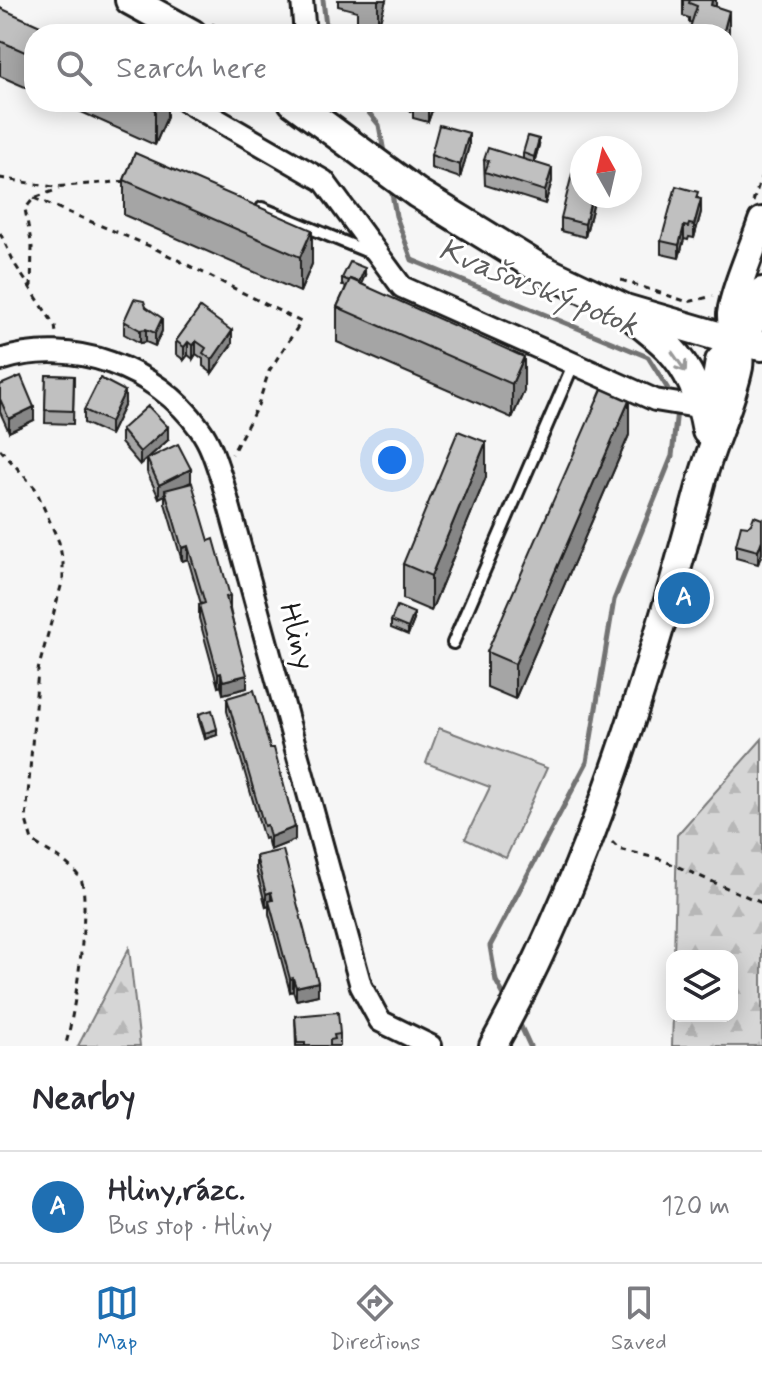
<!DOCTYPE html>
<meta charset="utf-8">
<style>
:root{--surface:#fff;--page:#f2f2f3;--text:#2b2b33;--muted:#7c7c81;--line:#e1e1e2;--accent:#1f6fb2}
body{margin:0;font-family:Mynerve,sans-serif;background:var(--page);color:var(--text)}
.controls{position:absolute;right:24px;bottom:24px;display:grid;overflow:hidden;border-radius:16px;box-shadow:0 4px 20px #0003}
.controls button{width:72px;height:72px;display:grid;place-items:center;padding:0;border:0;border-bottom:2px solid var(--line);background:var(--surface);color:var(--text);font:40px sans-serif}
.compass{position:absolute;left:570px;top:136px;width:72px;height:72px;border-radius:50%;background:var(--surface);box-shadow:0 4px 20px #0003;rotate:352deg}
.you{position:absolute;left:392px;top:460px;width:28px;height:28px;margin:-20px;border:6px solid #fff;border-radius:50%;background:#1a73e8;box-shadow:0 0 0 12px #1a73e833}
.badge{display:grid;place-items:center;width:52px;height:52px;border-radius:50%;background:var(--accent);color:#fff;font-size:26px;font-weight:700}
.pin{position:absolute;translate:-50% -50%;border:4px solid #fff;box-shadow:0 2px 8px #0006}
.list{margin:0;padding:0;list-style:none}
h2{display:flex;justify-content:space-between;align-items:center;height:104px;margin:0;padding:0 32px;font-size:34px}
h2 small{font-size:26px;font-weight:400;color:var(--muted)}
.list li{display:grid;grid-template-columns:52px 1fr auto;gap:24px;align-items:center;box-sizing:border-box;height:112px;padding:0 32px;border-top:2px solid var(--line)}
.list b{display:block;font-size:30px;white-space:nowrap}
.list p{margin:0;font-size:26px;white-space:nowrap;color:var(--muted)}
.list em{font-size:26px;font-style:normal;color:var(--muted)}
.icon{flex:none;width:44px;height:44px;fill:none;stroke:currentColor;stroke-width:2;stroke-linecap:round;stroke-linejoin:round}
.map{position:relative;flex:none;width:762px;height:1046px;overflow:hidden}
.search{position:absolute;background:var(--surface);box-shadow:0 4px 20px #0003;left:24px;right:24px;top:24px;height:88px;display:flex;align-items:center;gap:20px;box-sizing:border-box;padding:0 28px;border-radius:32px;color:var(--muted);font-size:30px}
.sheet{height:216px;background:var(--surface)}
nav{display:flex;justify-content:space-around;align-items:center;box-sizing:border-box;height:112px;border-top:2px solid var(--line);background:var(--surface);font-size:22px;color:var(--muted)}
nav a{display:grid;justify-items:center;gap:4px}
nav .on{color:var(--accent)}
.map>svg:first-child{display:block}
</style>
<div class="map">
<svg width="762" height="1046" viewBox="0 0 762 1046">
<defs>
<pattern id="forest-firs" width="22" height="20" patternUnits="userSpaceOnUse" patternTransform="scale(2)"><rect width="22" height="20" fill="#d6d6d6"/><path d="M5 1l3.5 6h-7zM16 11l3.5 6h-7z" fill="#b7b7b7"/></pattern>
</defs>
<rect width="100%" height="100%" fill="#f6f6f6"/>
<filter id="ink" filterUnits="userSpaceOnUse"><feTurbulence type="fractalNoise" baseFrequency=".0125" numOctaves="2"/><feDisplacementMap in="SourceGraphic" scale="16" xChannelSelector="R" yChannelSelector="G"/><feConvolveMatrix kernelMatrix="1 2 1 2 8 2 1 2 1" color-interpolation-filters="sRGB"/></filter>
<g filter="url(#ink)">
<polygon fill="#d6d6d6" stroke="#797979" stroke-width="2" points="439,728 547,768 506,858 465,839 490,787 426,763"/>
<g fill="url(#forest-firs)" stroke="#797979" stroke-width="2">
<polygon points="762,739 762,1046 672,1046 673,1016 732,1016 732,956 674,956 677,835"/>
<polygon points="129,948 140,1046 78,1046"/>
</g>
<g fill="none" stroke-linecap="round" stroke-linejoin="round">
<g stroke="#727272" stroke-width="5">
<polyline points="323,0 327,34"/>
<polyline points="360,102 379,125 385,158"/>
<polyline points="391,188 396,216 412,260 648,357 673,397"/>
<polyline points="506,999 496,981 490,946 587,762 614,600 672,456 677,410"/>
<polyline points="517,1018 530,1046"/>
</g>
<g stroke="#1c1c1c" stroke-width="16">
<g id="service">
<polyline points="262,208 373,254"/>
<polyline points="453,643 573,365"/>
</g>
</g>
<g stroke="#1c1c1c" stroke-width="26">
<g id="minor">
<polyline points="302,0 305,34"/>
<polyline points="187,102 324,181 402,287 655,400 703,408"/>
<path d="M0,360C72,337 156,367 200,429C211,444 216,462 222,480L361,986L380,1021L431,1046"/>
</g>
</g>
<g stroke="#1c1c1c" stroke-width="32">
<g id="tertiary">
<polyline points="709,421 719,361 738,342 755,319 762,291"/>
<path d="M493,1046C591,871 649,675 701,483C711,444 731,407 739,367C742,349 730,331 731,314C734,290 754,245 762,221"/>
</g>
</g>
<g stroke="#1c1c1c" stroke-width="34">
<g id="secondary">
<polyline points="130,0 192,34"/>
<polyline points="293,102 417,193 539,268 625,309 738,342 762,346"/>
<path d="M631,315C644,327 659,337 670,349C691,371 702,402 707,431"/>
</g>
</g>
<g stroke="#1c1c1c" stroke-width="3" stroke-dasharray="6 6" stroke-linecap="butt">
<polyline points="212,24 230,34"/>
<polyline points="0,178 54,187 127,181"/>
<polyline points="34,198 152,247 301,322 269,371 258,405 232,454"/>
<polyline points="753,202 762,175"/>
<polyline points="0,233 16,266 55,326 56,333"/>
<polyline points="621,280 688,302 713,296"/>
<polyline points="31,288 32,247 25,209 34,198 59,189"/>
<path d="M0,449L35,488L59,542L63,563V579L38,670L26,820L32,841C48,852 71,862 81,880C91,898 74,1023 65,1046"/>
<polyline points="612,842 619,849 660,859 762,903"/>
</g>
<use href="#service" stroke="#fff" stroke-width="10"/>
<use href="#minor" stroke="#fff" stroke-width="20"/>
<use href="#tertiary" stroke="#fff" stroke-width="26"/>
<use href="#secondary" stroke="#fff" stroke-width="28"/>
</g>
<g fill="#a5a5a5" stroke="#1c1c1c" stroke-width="2">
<polygon points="338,0 386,0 378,27 357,21 357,11 338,6"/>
<polygon points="683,0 716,0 716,7 729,30 728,36 728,34 689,22 689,18 683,16"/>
<polygon points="0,8 34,34 34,91 0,76"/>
<polygon points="59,102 167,102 167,117 155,145"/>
<polygon points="410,102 435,102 428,122 413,118 413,112 410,111"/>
<polygon points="539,145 534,163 552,181 545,204 485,185 484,160 523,159 523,153"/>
<polygon points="469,146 460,178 431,168 431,155"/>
<polygon points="135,153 312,264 300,292 124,215 124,180"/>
<polygon points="582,196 594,196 594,202 585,237 561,231 561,218"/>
<polygon points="698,198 701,212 694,238 689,237 688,240 684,239 679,258 661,254 661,241"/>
<polygon points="365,275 361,283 524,391 512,418 337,342 337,307 346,287 342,285 342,278"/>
<polygon points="146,307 162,331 155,346 146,342 140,343 124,334 124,321"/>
<polygon points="200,308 232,344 212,373 203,366 203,359 196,354 193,359 188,355 184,360 176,354 176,341"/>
<polygon points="46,375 74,376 73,424 45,423"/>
<polygon points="0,385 34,420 9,432 0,412"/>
<polygon points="125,404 110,435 84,423 84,410"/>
<polygon points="121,430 168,440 140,465 121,443"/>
<polygon points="629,435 515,699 487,687 487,652"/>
<polygon points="147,459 191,482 186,485 209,541 230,609 247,688 223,694 221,686 218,687 199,618 199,605 201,604 188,559 182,561 165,503 165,495 159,498 147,472"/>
<polygon points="486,477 431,611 403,599 403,564"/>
<polygon points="762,519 762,553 758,564 736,558 736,545 748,526"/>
<polygon points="414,620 408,635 391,628 391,621"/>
<polygon points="227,698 295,840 270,850 267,838 264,839 227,711"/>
<polygon points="199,714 217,735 205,739 199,720"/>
<polygon points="256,856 318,995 296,1000 293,991 290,992 269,914 269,906 266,907 256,869"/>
<polygon points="295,1016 340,1034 340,1046 296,1046"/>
</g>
<g fill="#868686" stroke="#1c1c1c" stroke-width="2">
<polygon points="378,0 386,0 378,27"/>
<polygon points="712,0 716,0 716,8 711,5"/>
<polygon points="729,11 729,30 728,36 728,34 723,34"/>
<polygon points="159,102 167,102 167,117 155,145 155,110"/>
<polygon points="431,102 435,102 428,122 428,109"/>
<polygon points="469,133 469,146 460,178 460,165"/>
<polygon points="539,139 539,145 534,163 534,157"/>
<polygon points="552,168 552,181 545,204 545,191"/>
<polygon points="592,196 594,196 594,202 585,237 585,224"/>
<polygon points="701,199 701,212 694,238 694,225"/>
<polygon points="684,226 684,239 679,258 679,245"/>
<polygon points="312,230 312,264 300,292 300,257"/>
<polygon points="365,268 365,275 358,292 358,285"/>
<polygon points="162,318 162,331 155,346 155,333"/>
<polygon points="146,329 146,342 140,343 140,330"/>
<polygon points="232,331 232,344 212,373 212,360"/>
<polygon points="196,341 196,354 193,359 193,346"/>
<polygon points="188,342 188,355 184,360 184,347"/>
<polygon points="524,357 524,391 512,418 512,384"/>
<polygon points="125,391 125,404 110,435 110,422"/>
<polygon points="629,401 629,435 515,699 515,664"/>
<polygon points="34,407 34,420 9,432 9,419"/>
<polygon points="168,427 168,440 140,465 140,452"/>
<polygon points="486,442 486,477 431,611 431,576"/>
<polygon points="191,469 191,482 166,494 165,490 165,495 159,498 159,485"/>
<polygon points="762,540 762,553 758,564 758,551"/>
<polygon points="188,546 188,559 182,561 182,548"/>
<polygon points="230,596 230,609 226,610 226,597"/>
<polygon points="414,613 414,620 408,635 408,628"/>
<polygon points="221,673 221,686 218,687 218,674"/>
<polygon points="247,675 247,688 223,694 223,681"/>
<polygon points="217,729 217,735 205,739 205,733"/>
<polygon points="295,827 295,840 270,850 270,837"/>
<polygon points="271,892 271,906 269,901 269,906 266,907 266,894"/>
<polygon points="293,978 293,991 290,992 290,979"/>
<polygon points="318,982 318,995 296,1000 296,987"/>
</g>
<g fill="#c0c0c0" stroke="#1c1c1c" stroke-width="2">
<polygon points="690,0 712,0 711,5 729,11 723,34 688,34 697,6 689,3"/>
<polygon points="0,8 58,34 34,34 34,56 0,41"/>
<polygon points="137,102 159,102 155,110"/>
<polygon points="414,102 431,102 428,109 413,104"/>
<polygon points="439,125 469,133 460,165 431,155"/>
<polygon points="528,136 539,139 534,157 523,153"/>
<polygon points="488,148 552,168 545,191 485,172 489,161 484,160"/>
<polygon points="135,153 312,230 300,257 124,180"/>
<polygon points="572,174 582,177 582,196 592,196 585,224 561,218"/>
<polygon points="676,186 698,192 696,198 701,199 694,225 689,224 688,227 684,226 679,245 661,241"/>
<polygon points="350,262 365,268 359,282 350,279 349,281 342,278"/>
<polygon points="350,279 524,357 512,384 337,307"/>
<polygon points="134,299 144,301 146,307 162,318 155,333 146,329 140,330 124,321"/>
<polygon points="200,308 232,331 212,360 203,353 206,348 196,341 193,346 188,342 184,347 176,341"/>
<polygon points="46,375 74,376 73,411 45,410"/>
<polygon points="21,376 34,407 9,419 0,399 0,385"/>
<polygon points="100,378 125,391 110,422 84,410"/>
<polygon points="602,389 629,401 515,664 487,652"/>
<polygon points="148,406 168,427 140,452 121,430"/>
<polygon points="458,431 486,442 431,576 403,564"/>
<polygon points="178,444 191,469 159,485 147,459"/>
<polygon points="192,483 209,541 214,539 230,596 226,597 247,675 223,681 221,673 218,674 199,605 205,603 188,546 182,548 165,490"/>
<polygon points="754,516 762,519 762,540 758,551 736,545 741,525 748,526 751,524"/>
<polygon points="397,606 414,613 408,628 391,621"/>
<polygon points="254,690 270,748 274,748 295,827 270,837 267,825 264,826 227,698"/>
<polygon points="212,710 217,729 205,733 199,714"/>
<polygon points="283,850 318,982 296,987 293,978 290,979 269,901 273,900 271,892 266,894 256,856"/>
<polygon points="338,1012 340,1034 334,1035 335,1039 330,1040 330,1046 305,1046 305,1043 297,1043 295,1016"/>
</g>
<defs><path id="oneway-shaft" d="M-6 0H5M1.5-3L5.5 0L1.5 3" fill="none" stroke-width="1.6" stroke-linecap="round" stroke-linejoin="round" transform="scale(2)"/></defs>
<use stroke="#999" href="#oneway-shaft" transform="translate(679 362) rotate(55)"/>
</g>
<g text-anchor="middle" stroke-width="6" stroke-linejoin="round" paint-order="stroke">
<g font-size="30" fill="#1c1c1c" stroke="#fff">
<text transform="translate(298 636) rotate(75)" y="10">Hliny</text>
</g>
<g font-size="32" font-style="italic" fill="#5d5d5d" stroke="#fff">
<text transform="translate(539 286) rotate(22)" y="11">Kvašovský potok</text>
</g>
</g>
</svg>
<div class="controls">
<button><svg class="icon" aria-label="layers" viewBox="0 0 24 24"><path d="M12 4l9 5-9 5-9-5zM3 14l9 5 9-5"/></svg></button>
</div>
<svg class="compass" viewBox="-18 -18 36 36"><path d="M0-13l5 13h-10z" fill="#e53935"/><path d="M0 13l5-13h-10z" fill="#7c7c81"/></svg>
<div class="you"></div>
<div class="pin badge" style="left:684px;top:598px">A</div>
<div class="search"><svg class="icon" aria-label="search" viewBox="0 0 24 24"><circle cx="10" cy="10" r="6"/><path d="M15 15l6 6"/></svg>Search here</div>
</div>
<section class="sheet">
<h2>Nearby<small></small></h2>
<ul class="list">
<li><span class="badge">A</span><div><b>Hliny,rázc.</b><p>Bus stop · Hliny</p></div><em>120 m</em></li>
</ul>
</section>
<nav>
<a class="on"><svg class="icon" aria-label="map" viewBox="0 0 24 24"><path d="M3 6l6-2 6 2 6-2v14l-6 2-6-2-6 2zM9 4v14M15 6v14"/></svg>Map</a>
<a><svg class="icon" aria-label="directions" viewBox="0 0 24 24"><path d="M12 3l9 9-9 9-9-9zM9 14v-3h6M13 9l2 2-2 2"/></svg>Directions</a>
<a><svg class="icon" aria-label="saved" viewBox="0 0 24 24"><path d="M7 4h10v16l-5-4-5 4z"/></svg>Saved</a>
</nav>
